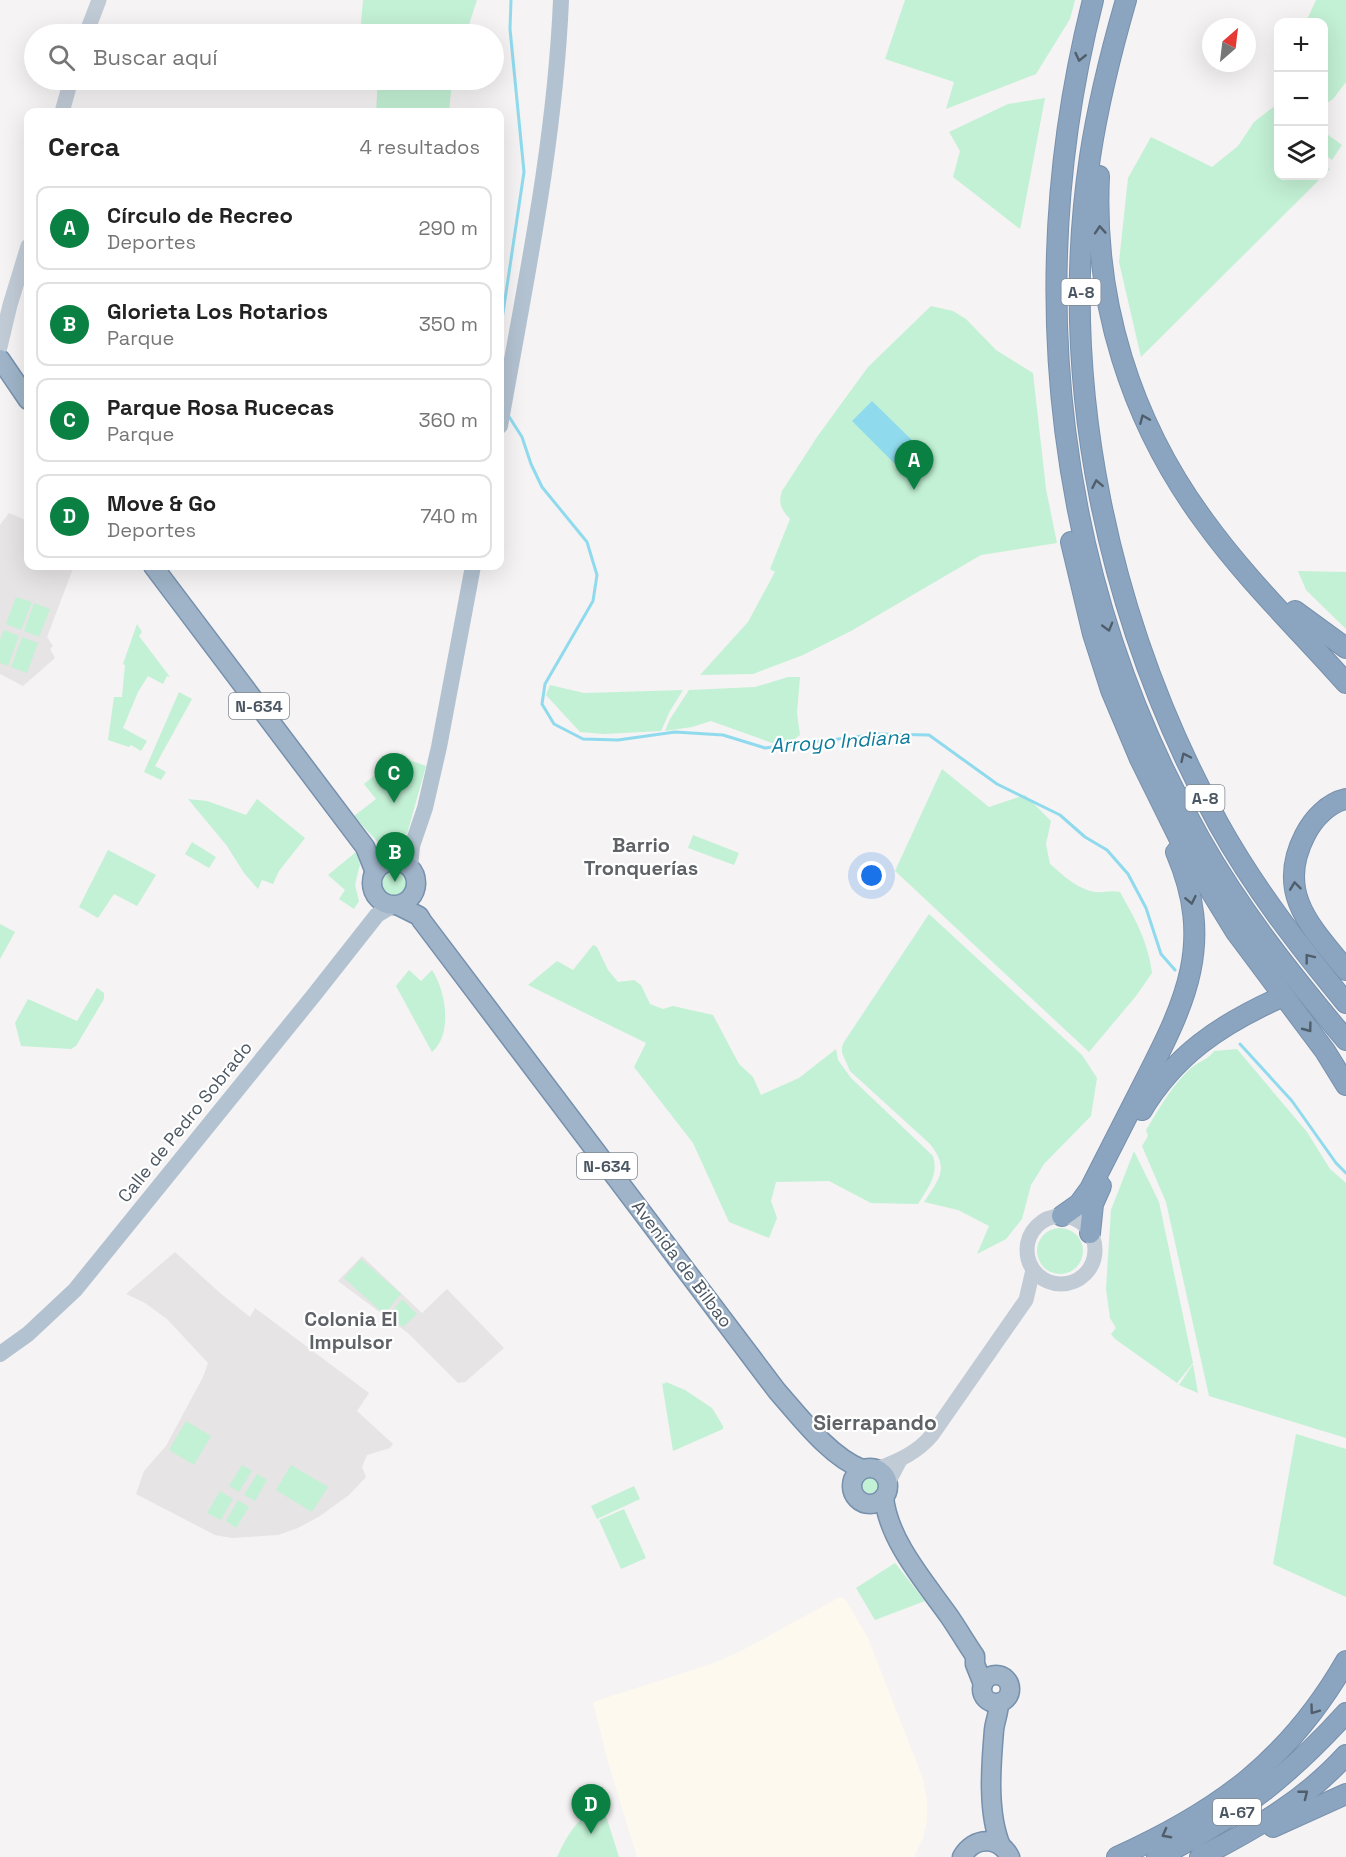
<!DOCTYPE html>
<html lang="es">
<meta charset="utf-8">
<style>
:root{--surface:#fff;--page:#f6f6f6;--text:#222;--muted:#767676;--line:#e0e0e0;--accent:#0b8043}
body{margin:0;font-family:"Space Grotesk",sans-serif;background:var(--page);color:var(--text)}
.controls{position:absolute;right:18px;top:18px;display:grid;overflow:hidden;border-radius:12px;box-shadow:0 6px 24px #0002}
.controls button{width:54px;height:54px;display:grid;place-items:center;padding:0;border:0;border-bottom:2px solid var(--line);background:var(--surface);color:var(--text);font:30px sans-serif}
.compass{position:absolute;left:1202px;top:18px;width:54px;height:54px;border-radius:50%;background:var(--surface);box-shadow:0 6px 24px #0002;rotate:28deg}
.you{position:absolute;left:872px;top:876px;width:21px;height:21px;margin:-15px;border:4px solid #fff;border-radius:50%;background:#1a73e8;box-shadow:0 0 0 9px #1a73e833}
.badge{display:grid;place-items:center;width:39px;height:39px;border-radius:50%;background:var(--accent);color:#fff;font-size:20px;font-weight:700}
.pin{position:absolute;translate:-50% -50px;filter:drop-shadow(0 2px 3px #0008)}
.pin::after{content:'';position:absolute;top:32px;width:21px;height:18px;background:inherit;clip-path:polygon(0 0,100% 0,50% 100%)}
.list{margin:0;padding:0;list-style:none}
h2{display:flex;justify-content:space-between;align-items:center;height:78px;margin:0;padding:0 24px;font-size:26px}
h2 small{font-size:20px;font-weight:400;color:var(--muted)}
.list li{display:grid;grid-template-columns:39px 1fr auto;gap:18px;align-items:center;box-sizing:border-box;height:84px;margin:0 12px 12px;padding:0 12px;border:2px solid var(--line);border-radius:12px}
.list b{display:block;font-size:22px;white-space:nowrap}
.list p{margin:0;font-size:20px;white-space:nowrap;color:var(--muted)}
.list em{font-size:20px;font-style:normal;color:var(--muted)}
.icon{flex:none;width:33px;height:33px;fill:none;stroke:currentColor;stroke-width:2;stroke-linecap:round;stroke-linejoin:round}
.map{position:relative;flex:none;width:1346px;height:1857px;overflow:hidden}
.search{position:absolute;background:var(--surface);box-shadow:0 6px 24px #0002;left:24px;top:24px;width:480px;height:66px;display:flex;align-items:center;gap:15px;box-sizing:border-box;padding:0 21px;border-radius:33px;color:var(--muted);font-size:22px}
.panel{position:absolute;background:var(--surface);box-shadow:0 6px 24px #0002;left:24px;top:108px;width:480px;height:462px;border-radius:12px}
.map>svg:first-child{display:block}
</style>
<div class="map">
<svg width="1346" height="1857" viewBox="0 0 1346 1857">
<rect width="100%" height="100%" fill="#f5f3f3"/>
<polygon fill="#fdf9ef" points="840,1597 845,1599 868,1638 923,1779 927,1800 927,1820 923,1838 914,1857 637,1857 608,1762 593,1702 711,1664 739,1652"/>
<g fill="#e6e4e5">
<polygon points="9,513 28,521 28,566 74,566 47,637 53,646 50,649 55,658 23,686 0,674 0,525"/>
<polygon points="175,1252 220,1293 250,1317 255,1308 369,1393 357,1411 393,1444 390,1448 367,1455 362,1467 366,1477 349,1495 320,1516 298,1528 278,1535 232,1538 215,1535 136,1494 144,1471 166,1446 203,1377 208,1363 167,1319 145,1303 126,1294"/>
<polygon points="362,1256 422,1313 447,1289 504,1348 465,1382 458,1383 409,1334 338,1281"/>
</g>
<g fill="#c3f1d5">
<polygon points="363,0 477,0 466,34 360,34"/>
<polygon points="905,0 1075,0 1070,19 1036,74 946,109 954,82 885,59"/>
<polygon points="1316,0 1346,0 1346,82 1333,99 1324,105 1324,22 1306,22"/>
<polygon points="378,80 452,80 449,112 376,112"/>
<polygon points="1045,98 1022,220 1020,229 953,177 960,151 949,132 1008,104"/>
<polygon points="1276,105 1278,109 1278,176 1324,176 1324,167 1330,169 1141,357 1119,262 1128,178 1151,137 1212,167 1238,146 1254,122"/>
<polygon points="1324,132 1342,145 1332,160 1324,154"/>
<path d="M931,306L953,311L966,319L996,350L1033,373L1046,489L1057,543L981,555L851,631L803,655L753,674L700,675L748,622L775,572L770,569L790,519C781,509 778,504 782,491L817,437L868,367Z"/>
<polygon points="1298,571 1346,572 1346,629 1306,590"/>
<polygon points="16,597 32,602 21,630 6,624"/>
<polygon points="34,603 50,609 39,637 24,631"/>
<polygon points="137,624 142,632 139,636 170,677 167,676 163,684 148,676 138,692 123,728 147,741 141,751 131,745 129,747 108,740 114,697 122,697 125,665 123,664"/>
<polygon points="4,630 19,636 8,666 0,663 0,640"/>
<polygon points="22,637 38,643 27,673 11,667"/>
<polygon points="788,677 800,677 797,713 800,735 792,741 772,743 711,721 692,727 665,731 670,719 689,690 755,687"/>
<polygon points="550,685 584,693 683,690 670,711 661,731 604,734 580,732 546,695"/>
<polygon points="179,692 192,699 155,766 166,772 161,780 144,772"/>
<polygon points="402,753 412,761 426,766 407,834 405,834 401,846 393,850 385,850 354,816 376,799 364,784"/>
<path d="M942,769L989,807L1025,795L1051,821L1046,844L1050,864C1063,875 1078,890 1096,892C1104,893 1111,890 1120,892C1135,919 1148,941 1152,973L1136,996L1089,1052L895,871Z"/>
<polygon points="188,799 207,801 246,815 257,799 305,838 279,871 273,884 262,880 258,889 244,873 227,846"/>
<polygon points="693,835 739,853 734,865 688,848"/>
<polygon points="192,842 216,857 209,868 185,854"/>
<polygon points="108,850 156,875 137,906 114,894 98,918 79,907"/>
<polygon points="356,852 360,864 355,885 359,901 354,909 339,899 345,890 328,875"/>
<circle cx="395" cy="883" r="13"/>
<path d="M929,914L1082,1055L1097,1078L1091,1116L1044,1164L1031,1185L1022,1219L1006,1239L977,1254L989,1226L958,1210L924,1202C939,1179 950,1169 930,1144L850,1071L842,1053V1047L844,1042Z"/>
<polygon points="0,924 15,932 0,959"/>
<path d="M593,945L597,947L608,970L618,982L634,980L641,985L650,1004L663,1009L673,1006L713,1015L739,1064L753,1077L761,1095L799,1078L836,1049L838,1060L851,1078L933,1156C939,1175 928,1188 918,1204L871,1203L829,1181L776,1182L771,1201L777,1218L769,1238L729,1222L693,1143L634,1067L646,1043L528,985L557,961L573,970Z"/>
<path d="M409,970L421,981L432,970C446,991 453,1034 432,1052L396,986Z"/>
<polygon points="97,988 104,993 104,999 76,1046 71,1049 21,1046 15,1023 28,999 77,1021"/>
<path d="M1237,1049L1307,1132L1330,1169L1346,1183V1438L1209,1396L1166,1202L1142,1146L1148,1136L1146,1130C1159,1109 1172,1085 1191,1068C1199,1061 1208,1060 1214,1051Z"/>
<polygon points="1134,1151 1159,1202 1193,1363 1177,1383 1115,1339 1111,1334 1116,1328 1110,1318 1106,1289 1111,1210"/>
<circle cx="1060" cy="1251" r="23"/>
<polygon points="361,1259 401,1294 384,1314 344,1278"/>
<polygon points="402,1299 417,1314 403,1327 389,1316"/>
<polygon points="1193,1364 1198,1393 1179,1385"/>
<polygon points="666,1382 685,1390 712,1408 723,1426 723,1429 673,1451 662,1383 664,1384"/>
<polygon points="186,1421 211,1436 194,1465 169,1450"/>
<polygon points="1296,1434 1346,1449 1346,1597 1273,1564"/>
<polygon points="242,1465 252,1471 239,1492 229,1486"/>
<polygon points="291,1465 328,1487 312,1512 276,1490"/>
<polygon points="257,1474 267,1480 255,1501 244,1495"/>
<circle cx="871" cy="1485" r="9"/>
<polygon points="634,1486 640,1499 597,1519 591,1506"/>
<polygon points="220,1491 233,1499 221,1520 207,1513"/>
<polygon points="238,1500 249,1507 236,1528 226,1521"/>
<polygon points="624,1509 646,1558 621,1569 599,1520"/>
<polygon points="895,1563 925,1601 875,1620 856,1588"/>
<path d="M599,1811L606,1816L619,1857H557C565,1840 578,1813 599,1811Z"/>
</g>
<polygon fill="#90daee" points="872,401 920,448 900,469 852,421"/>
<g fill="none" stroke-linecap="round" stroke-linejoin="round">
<g stroke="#90daee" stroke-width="3">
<polyline points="500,333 524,172 510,29 511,0"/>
<polyline points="508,415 522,437 531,464 542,487 587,542 597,575 593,601 545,684 542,704 554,724 583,739 618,740 675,732 723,735 765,748 879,734 929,735 997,784 1060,815 1085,837 1107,850 1128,874 1146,908 1161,954 1175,970"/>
<polyline points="1240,1044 1292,1101 1336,1163 1346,1173"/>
</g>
<g stroke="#7690ad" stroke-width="21">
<g id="trunk">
<polyline points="0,359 28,400"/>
<polyline points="153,566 365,847 375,872"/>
<circle cx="394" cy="883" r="22"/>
<path d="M399,906L419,916L422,921L777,1391C800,1417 830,1457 862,1469"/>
<circle cx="870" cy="1486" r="18"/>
<path d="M884,1497C888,1540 925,1582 949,1616C958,1629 966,1643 975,1656V1664L983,1684"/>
<circle cx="996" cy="1689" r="14"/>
<path d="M999,1703C999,1712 995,1721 994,1730C991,1765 987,1813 1001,1846"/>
<path d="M962,1857C974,1836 999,1836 1010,1857"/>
</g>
</g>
<g stroke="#7690ad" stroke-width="22">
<g id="motorway">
<path d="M1093,0C1021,285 1055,584 1201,841C1242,913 1293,977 1346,1040"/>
<path d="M1126,0C1111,52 1098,104 1090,157C1056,384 1109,623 1218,823C1254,888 1299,946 1346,1003"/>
<path d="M1099,176C1093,301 1131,422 1205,522C1247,580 1299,630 1346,683"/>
<polyline points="1071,542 1093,634 1111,690 1140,759 1182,844 1236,932 1325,1051 1346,1085"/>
<polyline points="1295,611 1346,648"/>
<path d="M1346,799C1328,803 1313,819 1305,835C1275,893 1311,927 1346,970"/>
<path d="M1142,1110C1175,1055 1220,1025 1277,999"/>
<path d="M1062,1216L1079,1204L1090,1189C1108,1154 1126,1118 1144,1083C1186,1001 1215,943 1176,852"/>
<polyline points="1090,1233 1093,1204 1101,1186"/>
<polyline points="1273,1827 1346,1794"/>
<path d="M1117,1857C1219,1811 1289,1760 1346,1661"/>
<path d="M1157,1857C1231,1823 1292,1773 1346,1713"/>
<path d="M1200,1857C1255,1829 1304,1801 1346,1755"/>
</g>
</g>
<g stroke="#c1cbd6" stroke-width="15">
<polyline points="86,34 99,0"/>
<polyline points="62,112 71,80"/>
<polyline points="0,347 10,305 28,246"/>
<circle cx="1061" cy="1250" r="34"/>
<path d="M877,1469C898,1461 917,1453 932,1435L1026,1300L1033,1270"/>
<polyline points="888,1483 900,1460"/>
</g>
<g stroke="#b3c2d1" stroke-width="16">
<path d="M500,426C525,284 555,144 561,0"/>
<polyline points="395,861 412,846"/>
<polyline points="410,867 412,846 425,808 439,747 473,566"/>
<polyline points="0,1354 28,1334 75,1290 314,995 377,915 392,906"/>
</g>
<use href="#trunk" stroke="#9fb4c9" stroke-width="18"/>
<use href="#motorway" stroke="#8ba5c1" stroke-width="20"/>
</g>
<defs><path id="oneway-chevron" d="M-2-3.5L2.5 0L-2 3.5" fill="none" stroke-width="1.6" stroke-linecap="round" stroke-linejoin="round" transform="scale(1.5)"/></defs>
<g stroke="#505e6b">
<use href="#oneway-chevron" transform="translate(1080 57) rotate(103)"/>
<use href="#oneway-chevron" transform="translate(1100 230) rotate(-94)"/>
<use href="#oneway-chevron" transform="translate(1144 419) rotate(-113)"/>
<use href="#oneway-chevron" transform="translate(1097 484) rotate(-101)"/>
<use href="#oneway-chevron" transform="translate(1108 627) rotate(74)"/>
<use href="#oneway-chevron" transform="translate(1185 757) rotate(-115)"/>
<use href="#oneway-chevron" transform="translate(1295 886) rotate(-97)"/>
<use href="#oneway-chevron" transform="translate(1191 900) rotate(78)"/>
<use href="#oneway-chevron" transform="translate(1309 958) rotate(-128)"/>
<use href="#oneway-chevron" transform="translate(1308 1028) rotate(53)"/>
<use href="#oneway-chevron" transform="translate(1314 1710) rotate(126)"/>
<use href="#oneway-chevron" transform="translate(1304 1794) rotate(-38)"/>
<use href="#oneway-chevron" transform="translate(1166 1834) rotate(152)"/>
</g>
<g text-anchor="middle" stroke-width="4.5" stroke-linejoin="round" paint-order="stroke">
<g fill="#fff" stroke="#808990" stroke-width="1.5">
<rect x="1061.5" y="279" width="39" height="26" rx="4.5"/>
<rect x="229" y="693" width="60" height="26" rx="4.5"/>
<rect x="1185.5" y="785" width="39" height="26" rx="4.5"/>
<rect x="577" y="1153" width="60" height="26" rx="4.5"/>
<rect x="1213" y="1799" width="48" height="26" rx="4.5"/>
</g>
<g font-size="16" font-weight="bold" fill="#4a5661">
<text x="1081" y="298">A-8</text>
<text x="259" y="712">N-634</text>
<text x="1205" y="804">A-8</text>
<text x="607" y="1172">N-634</text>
<text x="1237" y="1818">A-67</text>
</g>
<g font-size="18" fill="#4a5661" stroke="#fff">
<text transform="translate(185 1122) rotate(-51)" y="6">Calle de Pedro Sobrado</text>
<text transform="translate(682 1264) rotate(53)" y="6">Avenida de Bilbao</text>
</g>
<g font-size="20" font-style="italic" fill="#0c7c9b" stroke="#fff">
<text transform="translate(840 741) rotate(-4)" y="7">Arroyo Indiana</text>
</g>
<g font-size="20" font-weight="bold" fill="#5f6368" stroke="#fff">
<text x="641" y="852">Barrio<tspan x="641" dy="23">Tronquerías</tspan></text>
<text x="351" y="1326">Colonia El<tspan x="351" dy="23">Impulsor</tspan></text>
</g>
<g font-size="21" font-weight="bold" fill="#5f6368" stroke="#fff">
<text x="875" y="1430">Sierrapando</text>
</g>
</g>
</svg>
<div class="controls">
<button>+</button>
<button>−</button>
<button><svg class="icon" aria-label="layers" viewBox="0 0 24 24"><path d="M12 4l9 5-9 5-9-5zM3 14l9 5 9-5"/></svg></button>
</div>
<svg class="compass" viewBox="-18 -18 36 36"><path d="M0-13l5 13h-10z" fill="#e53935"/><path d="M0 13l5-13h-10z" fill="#767676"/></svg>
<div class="you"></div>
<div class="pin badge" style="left:914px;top:490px">A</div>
<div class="pin badge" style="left:395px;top:882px">B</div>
<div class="pin badge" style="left:394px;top:803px">C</div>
<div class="pin badge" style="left:591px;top:1834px">D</div>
<div class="search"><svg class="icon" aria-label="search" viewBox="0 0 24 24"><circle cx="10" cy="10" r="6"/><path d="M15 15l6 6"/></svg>Buscar aquí</div>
<section class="panel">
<h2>Cerca<small>4 resultados</small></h2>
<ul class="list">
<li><span class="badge">A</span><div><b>Círculo de Recreo</b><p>Deportes</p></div><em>290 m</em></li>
<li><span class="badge">B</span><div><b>Glorieta Los Rotarios</b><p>Parque</p></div><em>350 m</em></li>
<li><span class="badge">C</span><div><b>Parque Rosa Rucecas</b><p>Parque</p></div><em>360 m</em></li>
<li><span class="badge">D</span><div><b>Move &amp; Go</b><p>Deportes</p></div><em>740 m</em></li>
</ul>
</section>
</div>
